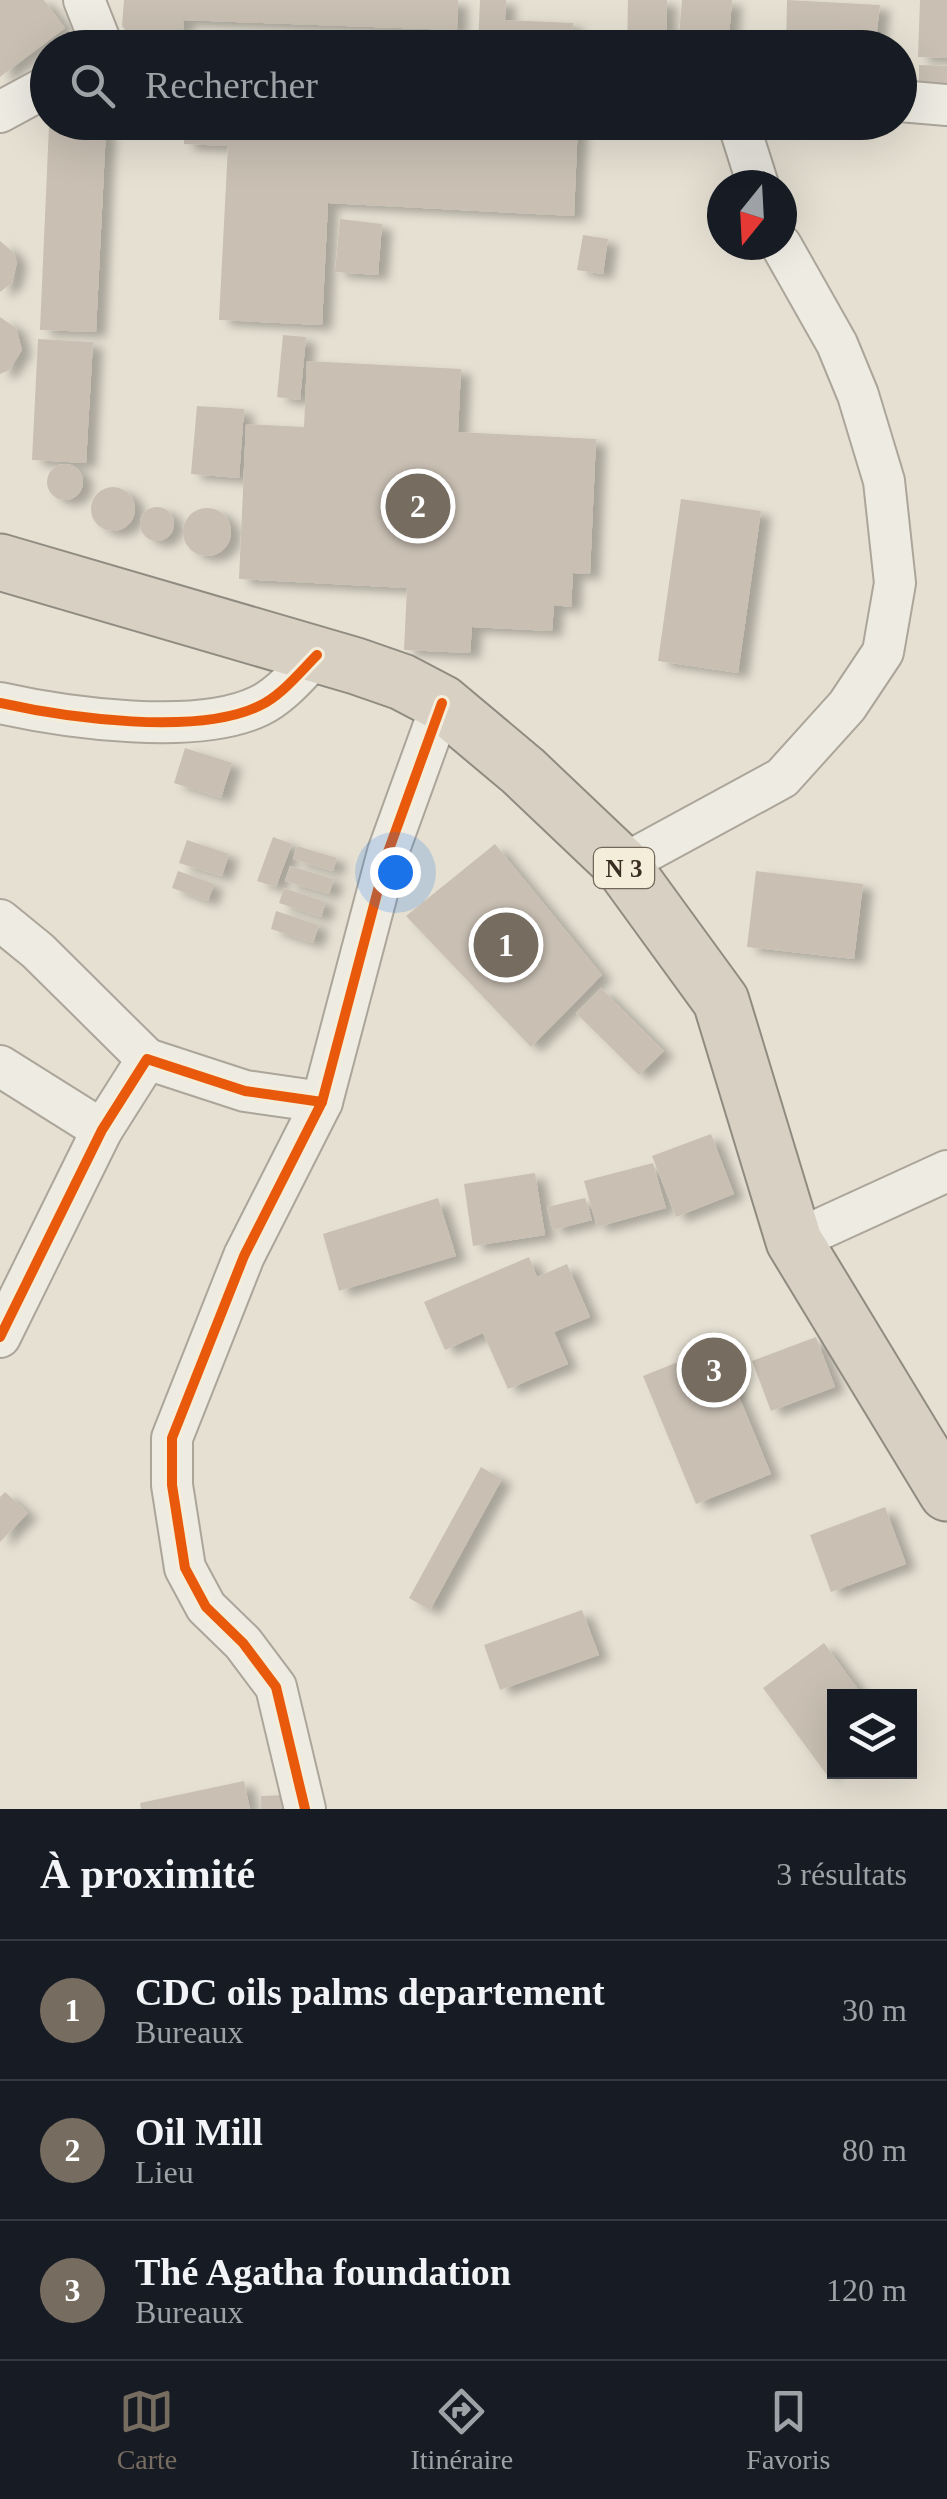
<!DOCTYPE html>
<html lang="fr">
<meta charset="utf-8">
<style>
:root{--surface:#171b24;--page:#20242c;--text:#f1f3f6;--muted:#9ea1a6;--line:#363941;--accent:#766c60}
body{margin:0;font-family:"Times New Roman",serif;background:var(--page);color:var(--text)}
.controls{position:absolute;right:30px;bottom:30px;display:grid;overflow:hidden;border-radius:0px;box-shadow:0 10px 40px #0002}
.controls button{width:90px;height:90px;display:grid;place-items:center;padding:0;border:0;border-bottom:2px solid var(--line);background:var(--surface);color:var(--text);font:50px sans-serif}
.compass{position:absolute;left:707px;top:170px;width:90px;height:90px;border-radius:50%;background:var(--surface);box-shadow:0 10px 40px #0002;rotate:198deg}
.you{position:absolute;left:395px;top:872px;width:35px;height:35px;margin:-25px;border:8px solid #fff;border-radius:50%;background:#1a73e8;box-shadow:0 0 0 15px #1a73e833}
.badge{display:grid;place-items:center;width:65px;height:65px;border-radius:50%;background:var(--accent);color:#fff;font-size:32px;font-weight:700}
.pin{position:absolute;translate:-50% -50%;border:5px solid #fff;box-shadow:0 2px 10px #0006}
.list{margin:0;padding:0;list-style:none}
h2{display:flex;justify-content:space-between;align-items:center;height:130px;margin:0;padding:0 40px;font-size:42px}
h2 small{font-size:32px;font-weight:400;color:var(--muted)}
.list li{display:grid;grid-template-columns:65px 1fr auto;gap:30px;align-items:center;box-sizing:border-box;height:140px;padding:0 40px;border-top:2px solid var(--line)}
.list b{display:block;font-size:38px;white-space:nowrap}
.list p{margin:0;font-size:32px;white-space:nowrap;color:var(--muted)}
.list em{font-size:32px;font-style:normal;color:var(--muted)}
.icon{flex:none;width:55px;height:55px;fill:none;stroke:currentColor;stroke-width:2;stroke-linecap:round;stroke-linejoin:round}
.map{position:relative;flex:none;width:947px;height:1809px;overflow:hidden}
.search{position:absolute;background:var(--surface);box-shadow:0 10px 40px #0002;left:30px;right:30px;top:30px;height:110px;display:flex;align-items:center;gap:25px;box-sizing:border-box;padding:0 35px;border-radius:55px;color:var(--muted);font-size:38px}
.sheet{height:550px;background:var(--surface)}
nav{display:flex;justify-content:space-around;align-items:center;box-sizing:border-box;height:140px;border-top:2px solid var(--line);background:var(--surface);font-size:28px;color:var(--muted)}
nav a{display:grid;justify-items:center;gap:5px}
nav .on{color:var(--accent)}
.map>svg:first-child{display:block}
</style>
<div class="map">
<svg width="947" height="1809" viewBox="0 0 947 1809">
<defs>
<filter id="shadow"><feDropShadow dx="10" dy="5.5" stdDeviation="5" flood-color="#0004"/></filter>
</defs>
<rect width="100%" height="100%" fill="#e5e0d2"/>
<g fill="#c9bfb3" filter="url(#shadow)">
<polygon points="0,0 44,0 65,28 0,77"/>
<polygon points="124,0 458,0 457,30 183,20 184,29 154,32 157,48 128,48 129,35 122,26"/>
<polygon points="480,0 506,0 505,20 573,23 572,48 478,46"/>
<polygon points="628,0 667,0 666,48 627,48"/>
<polygon points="682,0 732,0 728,48 678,48"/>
<polygon points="787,0 880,5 875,48 786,48"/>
<polygon points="920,0 947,0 947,58 918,57"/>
<polygon points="919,65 947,66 947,87 919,86"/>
<polygon points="185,122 578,122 574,216 328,203 322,325 219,320 228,146 184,144"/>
<polygon points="49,126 106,129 96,332 40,330"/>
<polygon points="340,219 382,224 378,275 335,272"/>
<polygon points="583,235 608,239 603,274 577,270"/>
<polygon points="0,241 13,252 17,262 12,283 0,292"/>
<polygon points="0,317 16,328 22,350 9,370 0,374"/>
<polygon points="283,335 306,337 300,400 277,397"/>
<polygon points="38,339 93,342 86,463 32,460"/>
<polygon points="307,361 461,369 458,432 596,439 590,574 573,573 571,607 554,605 552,631 472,627 470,653 404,650 407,588 239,579 246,424 304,427"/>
<polygon points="197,406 244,409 239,478 191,474"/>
<circle cx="65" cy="482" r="18"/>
<circle cx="113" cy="509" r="22"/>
<polygon points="681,499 761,511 738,673 658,661"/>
<circle cx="157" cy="524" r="17"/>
<circle cx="207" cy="532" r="24"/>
<polygon points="185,748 232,763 221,798 174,783"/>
<polygon points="273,837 292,844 276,887 257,881"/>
<polygon points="187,840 229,854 222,876 179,863"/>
<polygon points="495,844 602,975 531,1047 406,916"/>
<polygon points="297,846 337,858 333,871 293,859"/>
<polygon points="290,866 334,879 329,894 285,881"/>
<polygon points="178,871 214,884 208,901 172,888"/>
<polygon points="756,871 863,884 854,959 747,947"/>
<polygon points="284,888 326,902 321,917 279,903"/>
<polygon points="276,911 319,925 313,943 271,929"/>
<polygon points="601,988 664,1051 639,1075 576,1013"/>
<polygon points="711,1134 734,1194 676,1217 652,1156"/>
<polygon points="653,1163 666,1208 597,1227 584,1181"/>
<polygon points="535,1173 545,1235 473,1246 464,1184"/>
<polygon points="438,1198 456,1256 339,1291 323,1234"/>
<polygon points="585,1198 592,1220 553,1230 547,1207"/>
<polygon points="529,1257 537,1277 567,1264 590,1317 554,1332 568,1364 508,1389 483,1333 445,1350 424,1302"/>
<polygon points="816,1337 835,1387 771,1411 752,1361"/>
<polygon points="718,1346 771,1474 696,1504 643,1376"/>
<polygon points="481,1467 502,1479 430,1610 409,1598"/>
<polygon points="5,1492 28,1513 0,1542 0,1497"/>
<polygon points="885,1507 906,1564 831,1592 810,1535"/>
<polygon points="582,1610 599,1655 500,1690 484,1645"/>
<polygon points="824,1643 863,1696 834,1696 834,1769 827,1775 763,1688"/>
<polygon points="244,1781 250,1809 141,1809 140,1803"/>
<polygon points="288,1795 289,1809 261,1809 261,1796"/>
</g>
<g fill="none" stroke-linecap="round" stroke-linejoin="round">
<g stroke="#aba59a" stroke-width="44">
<g id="minor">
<polyline points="84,0 103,48"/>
<polyline points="900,101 947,105"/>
<polyline points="0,112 48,86"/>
<polyline points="738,122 758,185"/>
<path d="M0,703C67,718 197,736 259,706C281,696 300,672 317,655"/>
<polyline points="622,865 782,778 847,706 883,652 895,583 884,481 858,395 837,344 781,245"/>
<polyline points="0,920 38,951 147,1059"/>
<polyline points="0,1066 102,1130"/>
<polyline points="794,1241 947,1171"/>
<polyline points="0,1337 102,1130 147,1059 245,1091 322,1102"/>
<polyline points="305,1809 276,1687 243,1643 206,1607 185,1568 172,1485 172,1438 244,1256 322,1102 388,852 442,703"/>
</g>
</g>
<g stroke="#908b81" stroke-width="59">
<polyline id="highway" points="0,562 356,666 402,682 442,703 523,771 622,865 721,1001 794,1241 947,1493"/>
</g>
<use href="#minor" stroke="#eeebe3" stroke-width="40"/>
<use href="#highway" stroke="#d8d0c3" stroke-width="55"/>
<g stroke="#f4edda" stroke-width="16">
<g id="cycleway">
<path d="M0,703C67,718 197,736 259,706C281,696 300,672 317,655"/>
<polyline points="0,1337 102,1130 147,1059 245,1091 322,1102"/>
<polyline points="305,1809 276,1687 243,1643 206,1607 185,1568 172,1485 172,1438 244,1256 322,1102 388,852 442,703"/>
</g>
</g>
<use href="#cycleway" stroke="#e8590c" stroke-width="10"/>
</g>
<g text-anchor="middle" stroke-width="9" stroke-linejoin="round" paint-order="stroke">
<rect fill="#f4edda" stroke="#726759" stroke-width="2.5" x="594" y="848" width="60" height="40" rx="8"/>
<g font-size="25" font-weight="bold" fill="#3a2e22">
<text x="624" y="877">N 3</text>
</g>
</g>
</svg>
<div class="controls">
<button><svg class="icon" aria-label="layers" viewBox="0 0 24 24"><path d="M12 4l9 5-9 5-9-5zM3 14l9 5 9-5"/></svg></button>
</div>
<svg class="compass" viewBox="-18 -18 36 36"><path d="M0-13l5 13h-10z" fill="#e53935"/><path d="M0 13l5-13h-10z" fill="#9ea1a6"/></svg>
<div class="you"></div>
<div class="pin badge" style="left:506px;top:945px">1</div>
<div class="pin badge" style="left:418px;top:506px">2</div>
<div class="pin badge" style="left:714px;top:1370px">3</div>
<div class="search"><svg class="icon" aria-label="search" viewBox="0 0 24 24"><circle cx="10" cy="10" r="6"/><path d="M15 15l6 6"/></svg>Rechercher</div>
</div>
<section class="sheet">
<h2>À proximité<small>3 résultats</small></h2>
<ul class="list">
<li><span class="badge">1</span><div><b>CDC oils palms departement</b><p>Bureaux</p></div><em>30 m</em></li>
<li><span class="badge">2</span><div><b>Oil Mill</b><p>Lieu</p></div><em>80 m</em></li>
<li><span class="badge">3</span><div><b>Thé Agatha foundation</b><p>Bureaux</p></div><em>120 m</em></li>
</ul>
</section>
<nav>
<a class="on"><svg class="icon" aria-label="map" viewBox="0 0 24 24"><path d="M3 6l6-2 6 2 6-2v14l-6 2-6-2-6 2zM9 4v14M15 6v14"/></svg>Carte</a>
<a><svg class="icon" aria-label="directions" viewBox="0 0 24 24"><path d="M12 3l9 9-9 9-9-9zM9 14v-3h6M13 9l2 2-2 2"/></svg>Itinéraire</a>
<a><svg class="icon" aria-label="saved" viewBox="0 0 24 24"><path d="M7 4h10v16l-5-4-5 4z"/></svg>Favoris</a>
</nav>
